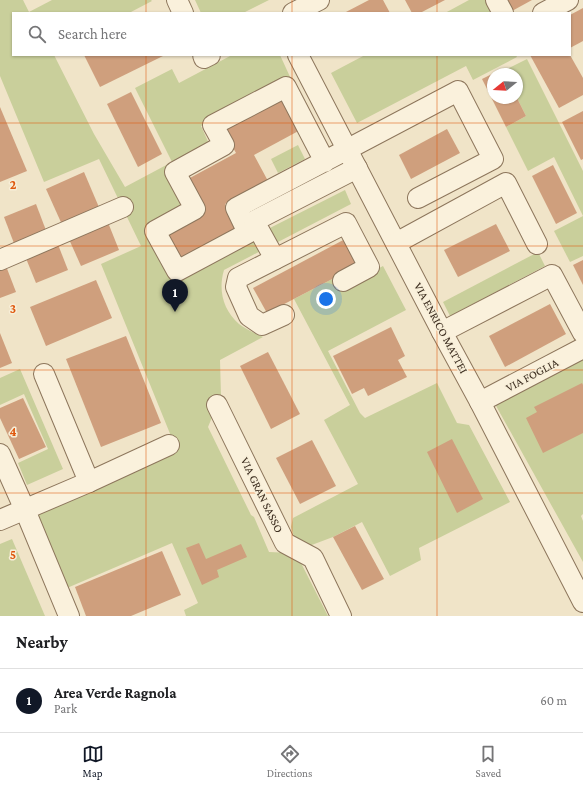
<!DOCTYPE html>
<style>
:root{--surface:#fff;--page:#f6f6f6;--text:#202124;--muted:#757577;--line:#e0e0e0;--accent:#111827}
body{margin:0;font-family:"Crimson Pro",serif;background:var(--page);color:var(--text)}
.compass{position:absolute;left:487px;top:68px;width:36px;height:36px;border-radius:50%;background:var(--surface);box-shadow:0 1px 3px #0004;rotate:252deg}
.you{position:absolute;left:326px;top:299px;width:14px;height:14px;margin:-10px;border:3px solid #fff;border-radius:50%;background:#1a73e8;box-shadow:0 0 0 6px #1a73e833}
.badge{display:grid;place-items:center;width:26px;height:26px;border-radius:50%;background:var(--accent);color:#fff;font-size:13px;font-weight:700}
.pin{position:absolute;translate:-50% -33px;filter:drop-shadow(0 1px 2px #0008)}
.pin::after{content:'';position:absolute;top:21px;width:14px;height:12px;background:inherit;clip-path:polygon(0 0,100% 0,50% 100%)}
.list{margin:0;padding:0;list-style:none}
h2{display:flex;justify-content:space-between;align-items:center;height:52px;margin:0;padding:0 16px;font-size:17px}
h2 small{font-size:13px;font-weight:400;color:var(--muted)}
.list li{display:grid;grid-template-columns:26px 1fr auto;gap:12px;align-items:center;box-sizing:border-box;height:64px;padding:0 16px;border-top:1px solid var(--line)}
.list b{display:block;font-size:15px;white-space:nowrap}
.list p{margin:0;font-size:13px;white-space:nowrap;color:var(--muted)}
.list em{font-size:13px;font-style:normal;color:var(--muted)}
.icon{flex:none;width:22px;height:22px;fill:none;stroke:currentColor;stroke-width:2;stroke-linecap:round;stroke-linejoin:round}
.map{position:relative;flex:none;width:583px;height:616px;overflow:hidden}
.search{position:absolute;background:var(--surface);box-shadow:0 1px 3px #0004;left:12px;right:12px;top:12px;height:44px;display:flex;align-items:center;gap:10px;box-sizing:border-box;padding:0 14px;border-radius:0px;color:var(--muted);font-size:15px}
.sheet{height:116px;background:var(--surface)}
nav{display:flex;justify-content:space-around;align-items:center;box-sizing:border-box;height:56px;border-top:1px solid var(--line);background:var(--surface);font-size:11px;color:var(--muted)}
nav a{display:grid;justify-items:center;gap:2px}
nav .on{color:var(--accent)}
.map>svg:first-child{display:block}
</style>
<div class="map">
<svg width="583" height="616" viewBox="0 0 583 616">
<rect width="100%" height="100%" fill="#f0e4c8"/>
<g fill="#c9cf9b">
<path d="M0,0H23L29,12L52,0H151L152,1L129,13H13V55H54L94,134L125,187L172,162L135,88L172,69L179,83L232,55H280L291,79L201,126L210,146L164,171L184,209L260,233L345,190L351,204L224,270C218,290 223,310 239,324C245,329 255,333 263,337L220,360L221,396L208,427L251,515L254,517L269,552L292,553L300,561L328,616H186L184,610L198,603L172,543L67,588L34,512L173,441L101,264L141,246L99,159L44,182L0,76Z"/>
<polygon points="195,0 269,0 243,13 201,13"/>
<polygon points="469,0 488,0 494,13 445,13"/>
<polygon points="365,55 516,55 517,57 473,80 466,66 357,123 331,73"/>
<polygon points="527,59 583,171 583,216 554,157 528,171 506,127 526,116 517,98 517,74 505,74 503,71"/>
<polygon points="298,145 305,159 278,173 271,159"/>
<polygon points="583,216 583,256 570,262 554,231"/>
<polygon points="538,252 545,266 450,316 443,302"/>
<polygon points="383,266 406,310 328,351 360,413 365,418 437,383 457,423 469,425 510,502 419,548 421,560 390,576 362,522 333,537 309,546 294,537 291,527 293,518 358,484 324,420 350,405 294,299 336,277 342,288"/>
<polygon points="583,359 583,514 581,516 583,521 583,562 495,404"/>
<polygon points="20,369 63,469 27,485 18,463 48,449 24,394 0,405 0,378"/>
<polygon points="12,539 45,616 0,616 0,544"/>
</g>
<g fill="#cf9f7d">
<polygon points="369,0 383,0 390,13 344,13"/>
<polygon points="405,0 445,0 420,13 412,13"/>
<polygon points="506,0 532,0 512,11"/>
<polygon points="583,8 583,41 570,48 570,15"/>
<polygon points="84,55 165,55 100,87"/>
<polygon points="530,55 570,55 583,78 583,95 559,108"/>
<polygon points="504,68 503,71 505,74 493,74 493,98 517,98 526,116 506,127 482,79"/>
<polygon points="131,92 162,154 138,167 107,104"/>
<polygon points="287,94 304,128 254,155 268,181 225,204 240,234 180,267 161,232 204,209 188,179 236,153 222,128"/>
<polygon points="0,107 27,171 0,182"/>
<polygon points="583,111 583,159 581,160 562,122"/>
<polygon points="447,129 460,153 411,179 399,155"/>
<polygon points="553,165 577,213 556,224 532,176"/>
<polygon points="84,172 101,212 64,229 46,189"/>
<polygon points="36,204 47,233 15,246 4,217"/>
<polygon points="107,220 119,250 81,266 68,237"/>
<polygon points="496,224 510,251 458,277 444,250"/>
<polygon points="347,238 361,264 267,313 253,288"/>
<polygon points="57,242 68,270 36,283 25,256"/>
<polygon points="583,260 583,285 573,265"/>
<polygon points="6,266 16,292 0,298 0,268"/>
<polygon points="96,280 112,318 46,346 30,307"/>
<polygon points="550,304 566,334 505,367 489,336"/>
<polygon points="391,327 405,356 398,360 407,377 368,396 364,388 352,394 333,356"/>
<polygon points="0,333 12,363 0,368"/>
<polygon points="126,336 161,423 101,447 66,359"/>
<polygon points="268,352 300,414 271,429 240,366"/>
<polygon points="582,383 583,385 583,433 543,453 526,418 537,412 534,407"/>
<polygon points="23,398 46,447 19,459 0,418 0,408"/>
<polygon points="452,439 483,499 457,513 427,452"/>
<polygon points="312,440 336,486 300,504 276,458"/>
<polygon points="355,526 384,579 362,590 333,537"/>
<polygon points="199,543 206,559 241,544 247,557 217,570 219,577 202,585 186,548"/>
<polygon points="162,551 181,595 131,616 86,616 75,587"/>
</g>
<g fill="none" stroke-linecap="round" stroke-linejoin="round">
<g stroke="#8d765c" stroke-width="22">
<g id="minor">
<polyline points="177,0 183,13"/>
<polyline points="496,0 503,13"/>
<polyline points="293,13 319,0"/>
<polyline points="543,13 568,0"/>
<polyline points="203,55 204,58 210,55"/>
<polyline points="298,55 442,332 480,402 583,602"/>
<polyline points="325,162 286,87 213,125 224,145 175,172 195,209 155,231 177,271 248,233 236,208 458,91 493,159 418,198"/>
<polyline points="396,243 506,183 537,244"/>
<polyline points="275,259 254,221 357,168"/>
<polyline points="0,260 123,207"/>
<polyline points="284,315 262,325 249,316 236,287 238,278 346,223 369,267 343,281"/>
<polyline points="442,332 552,275 583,333"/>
<polyline points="44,374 89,482"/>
<polyline points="480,402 583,348"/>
<polyline points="217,405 285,543 313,558 341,616"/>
<polyline points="0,454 25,510 69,616"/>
<polyline points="0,520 89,482 169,445"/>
</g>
</g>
<use href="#minor" stroke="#faf1dc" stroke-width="20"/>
</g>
<path fill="none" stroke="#df570d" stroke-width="1" stroke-opacity="0.55" d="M146,0V13M292,0V13M437,0V13M146,55V616M292,55V616M437,55V616M0,123H583M0,246H583M0,370H583M0,493H583"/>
<g text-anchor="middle" stroke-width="3" stroke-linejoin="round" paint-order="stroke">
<g font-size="12" fill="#3d2e20" stroke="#f7eed8">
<text transform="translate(441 328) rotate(62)" y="4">VIA ENRICO MATTEI</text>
<text transform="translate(532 375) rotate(-28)" y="4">VIA FOGLIA</text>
<text transform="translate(262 495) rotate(64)" y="4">VIA GRAN SASSO</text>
</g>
</g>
<g font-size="13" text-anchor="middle" font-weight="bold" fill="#df570d" stroke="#f7eed8" stroke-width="3" stroke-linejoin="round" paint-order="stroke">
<text x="13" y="189">2</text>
<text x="13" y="313">3</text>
<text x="13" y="436">4</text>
<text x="13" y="559">5</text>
</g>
</svg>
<svg class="compass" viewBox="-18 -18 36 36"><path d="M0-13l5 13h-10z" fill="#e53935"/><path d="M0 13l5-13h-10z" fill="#757577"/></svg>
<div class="you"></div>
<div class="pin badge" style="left:175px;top:312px">1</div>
<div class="search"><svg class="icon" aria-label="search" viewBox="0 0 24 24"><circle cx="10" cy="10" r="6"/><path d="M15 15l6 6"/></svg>Search here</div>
</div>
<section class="sheet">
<h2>Nearby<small></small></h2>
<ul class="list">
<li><span class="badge">1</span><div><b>Area Verde Ragnola</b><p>Park</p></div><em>60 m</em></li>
</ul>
</section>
<nav>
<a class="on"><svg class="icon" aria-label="map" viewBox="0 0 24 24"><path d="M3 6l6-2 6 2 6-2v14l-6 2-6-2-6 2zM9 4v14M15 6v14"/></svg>Map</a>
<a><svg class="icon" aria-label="directions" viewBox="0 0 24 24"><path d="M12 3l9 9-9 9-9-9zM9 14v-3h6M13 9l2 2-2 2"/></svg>Directions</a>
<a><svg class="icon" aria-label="saved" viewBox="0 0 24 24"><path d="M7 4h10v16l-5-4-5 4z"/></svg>Saved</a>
</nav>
